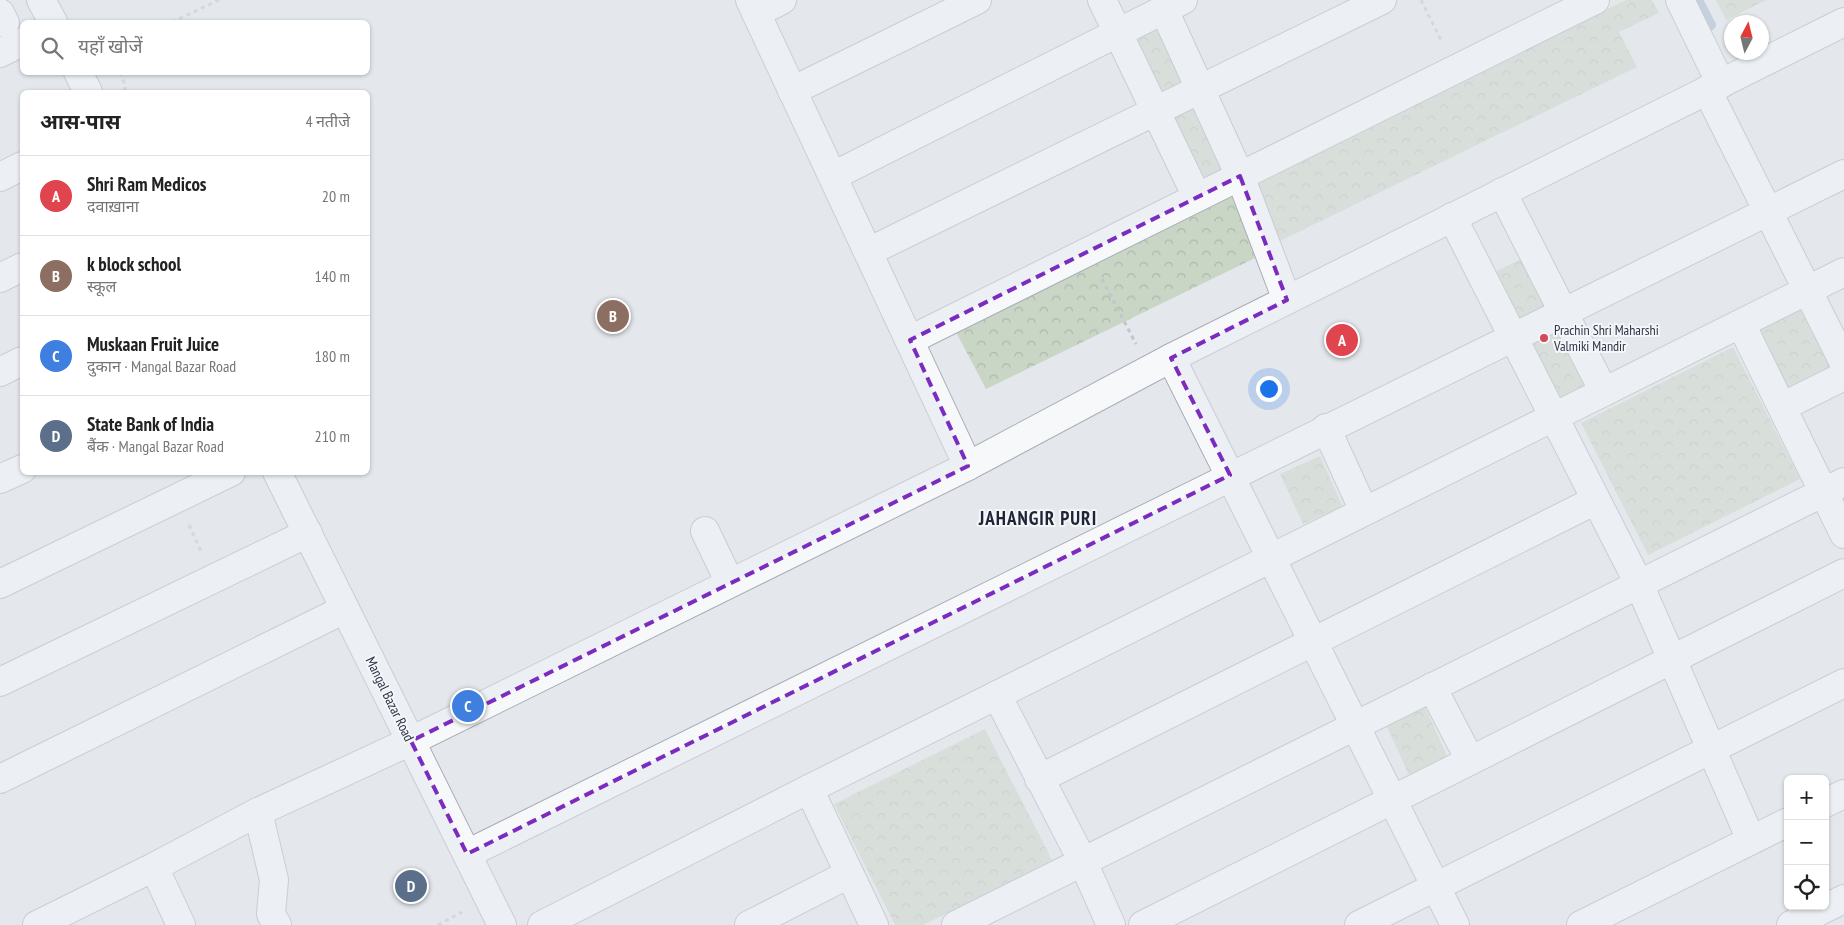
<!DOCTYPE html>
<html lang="hi">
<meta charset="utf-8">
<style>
:root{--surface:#fff;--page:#f2f2f2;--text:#222;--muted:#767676;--line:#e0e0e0;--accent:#0b8043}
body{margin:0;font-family:"PT Sans Narrow","Noto Sans Devanagari",sans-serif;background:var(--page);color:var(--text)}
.controls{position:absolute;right:15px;bottom:15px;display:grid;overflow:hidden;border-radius:8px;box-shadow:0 1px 4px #0004}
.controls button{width:45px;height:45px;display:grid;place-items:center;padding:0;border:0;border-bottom:1px solid var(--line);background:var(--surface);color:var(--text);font:25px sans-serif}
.compass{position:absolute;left:1724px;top:15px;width:45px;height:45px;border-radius:50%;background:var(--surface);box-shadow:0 1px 4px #0004;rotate:7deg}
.you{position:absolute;left:1268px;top:388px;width:18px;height:18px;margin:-12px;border:4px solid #fff;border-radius:50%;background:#1a73e8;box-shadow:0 0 0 8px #1a73e833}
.badge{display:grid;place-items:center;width:32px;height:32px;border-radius:50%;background:var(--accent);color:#fff;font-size:16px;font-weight:700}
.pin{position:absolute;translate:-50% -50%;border:2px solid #fff;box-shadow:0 1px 5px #0006}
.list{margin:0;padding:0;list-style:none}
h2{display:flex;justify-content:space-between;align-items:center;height:65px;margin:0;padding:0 20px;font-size:21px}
h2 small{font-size:16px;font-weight:400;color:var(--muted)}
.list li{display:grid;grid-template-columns:32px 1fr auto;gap:15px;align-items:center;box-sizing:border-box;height:80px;padding:0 20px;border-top:1px solid var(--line)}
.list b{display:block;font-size:19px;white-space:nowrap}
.list p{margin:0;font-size:16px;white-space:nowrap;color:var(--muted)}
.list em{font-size:16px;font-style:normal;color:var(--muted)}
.icon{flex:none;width:28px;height:28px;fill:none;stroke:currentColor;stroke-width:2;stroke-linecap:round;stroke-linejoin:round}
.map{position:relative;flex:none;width:1844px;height:925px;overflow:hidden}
.search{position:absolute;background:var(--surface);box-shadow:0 1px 4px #0004;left:20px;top:20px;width:350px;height:55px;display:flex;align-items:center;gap:12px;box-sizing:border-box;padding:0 18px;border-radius:8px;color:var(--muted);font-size:19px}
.panel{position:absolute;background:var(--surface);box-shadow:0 1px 4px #0004;left:20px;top:90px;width:350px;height:385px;border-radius:8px}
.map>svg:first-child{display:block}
</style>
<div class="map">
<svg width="1844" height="925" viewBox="0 0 1844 925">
<defs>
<pattern id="forest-crowns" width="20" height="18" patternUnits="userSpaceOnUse" patternTransform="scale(1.25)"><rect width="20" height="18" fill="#c9d6c5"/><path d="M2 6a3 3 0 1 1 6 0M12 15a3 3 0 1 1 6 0" fill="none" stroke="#adb8ab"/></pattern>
</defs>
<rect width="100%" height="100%" fill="#e4e7ec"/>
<g fill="url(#forest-crowns)">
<polygon points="1626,0 1652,0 1659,13 1619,32 1637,67 1278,242 1249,183"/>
<polygon points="1716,0 1766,0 1726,20"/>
<polygon points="1162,19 1193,86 1156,104 1124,36"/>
<polygon points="1199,100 1232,168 1194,186 1162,118"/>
<polygon points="1235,194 1255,258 986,389 956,332"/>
<polygon points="1525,257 1550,308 1516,325 1491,274"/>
<polygon points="1802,305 1835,372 1788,396 1755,328"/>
<polygon points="1559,321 1593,389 1558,405 1525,337"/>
<polygon points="1733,347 1800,479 1648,555 1581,423"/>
<polygon points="1320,456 1343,507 1303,524 1280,474"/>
<polygon points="1425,707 1448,758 1409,775 1386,725"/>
<polygon points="985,729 1052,860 923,925 895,925 834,804"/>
</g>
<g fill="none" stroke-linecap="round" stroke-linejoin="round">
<polyline stroke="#9fb4cc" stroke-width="10" points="1698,0 1711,25"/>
<g stroke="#a9aeb7" stroke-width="30">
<g id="minor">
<polyline points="41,0 53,22"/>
<polyline points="750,0 968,466"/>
<polyline points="1102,0 1197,197"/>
<polyline points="1680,0 1721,84"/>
<polyline points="1164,10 1240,176 1287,300"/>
<polyline points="0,13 5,23"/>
<polyline points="756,13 782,0"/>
<polyline points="0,53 22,42"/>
<polyline points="78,72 88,92"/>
<polyline points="1707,90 1844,363"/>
<polyline points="792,91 977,0"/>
<polyline points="833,176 1183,0"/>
<polyline points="0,177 22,166"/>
<polyline points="1502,192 1604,392"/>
<polyline points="1452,217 1639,584 1751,840"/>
<polyline points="868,252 1382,0"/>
<polyline points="0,278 22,267"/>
<polyline points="1741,324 1844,534"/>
<polyline points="910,340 1595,0"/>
<polyline points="1171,358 1455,925"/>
<polyline points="0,372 22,361"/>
<polyline points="1782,407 1844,376"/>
<polyline points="1326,428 1364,511"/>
<polyline points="277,472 502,925"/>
<polyline points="0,479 22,469"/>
<polyline points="705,531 730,583"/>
<polyline points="0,584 231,472"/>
<polyline points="0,682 308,533"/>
<polyline points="1432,687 1470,760"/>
<polyline points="997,695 1083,862 1111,925"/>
<polyline points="0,779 345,609"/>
<polyline points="1039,779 1596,500"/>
<polyline points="809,789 874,925"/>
<polyline points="1825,803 1844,794"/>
<polyline points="258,812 274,880 271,914 277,925"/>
<polyline points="467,854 1844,174"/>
<polyline points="154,867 181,925"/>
<polyline points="37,925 154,867 258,812 411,741 968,466 1171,358 1844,22"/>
<polyline points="542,925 809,789 1844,272"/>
<polyline points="749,925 849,874"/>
<polyline points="956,925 1844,482"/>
<polyline points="1143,925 1844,573"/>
<polyline points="1359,925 1844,683"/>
<polyline points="1581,925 1788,822"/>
<polyline points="1791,925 1844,899"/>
</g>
</g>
<g stroke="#c2c5cb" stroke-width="3" stroke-dasharray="4 4" stroke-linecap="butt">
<polyline points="1421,0 1442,42"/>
<polyline points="172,22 219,0"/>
<polyline points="120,72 125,85 125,92"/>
<polyline points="1102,279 1136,344"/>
<polyline points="189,525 201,551"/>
<polyline points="438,925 462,912"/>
</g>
<use href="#minor" stroke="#f7f8fa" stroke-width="28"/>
</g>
<path d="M0 0H1844V925H0ZM1240,176L1287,300L1171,358L1230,475L467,854L411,741L968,466L910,340Z" fill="#e4e7ec" fill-opacity=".55" fill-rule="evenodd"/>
<path fill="none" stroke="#7b2cbf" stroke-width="4" stroke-dasharray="10 6" stroke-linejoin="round" d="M1240,176L1287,300L1171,358L1230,475L467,854L411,741L968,466L910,340Z"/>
<circle fill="#d1495b" stroke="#f4f6f9" stroke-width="2" cx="1544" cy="338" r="5"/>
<g text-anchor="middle" stroke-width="4" stroke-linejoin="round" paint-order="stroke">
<g font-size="14" fill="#2b3445" stroke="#f4f6f9" text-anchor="start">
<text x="1554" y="335">Prachin Shri Maharshi<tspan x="1554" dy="16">Valmiki Mandir</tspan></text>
</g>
<g font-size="14" fill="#2b3445" stroke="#f4f6f9">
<text transform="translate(390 699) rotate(64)" y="5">Mangal Bazar Road</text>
</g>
<g font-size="19" font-weight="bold" letter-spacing="1" fill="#1d2536" stroke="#f4f6f9">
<text x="1038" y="525">JAHANGIR PURI</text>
</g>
</g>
</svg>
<div class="controls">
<button>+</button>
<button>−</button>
<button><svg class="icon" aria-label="locate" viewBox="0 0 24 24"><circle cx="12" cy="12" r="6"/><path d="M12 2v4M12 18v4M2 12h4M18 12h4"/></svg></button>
</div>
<svg class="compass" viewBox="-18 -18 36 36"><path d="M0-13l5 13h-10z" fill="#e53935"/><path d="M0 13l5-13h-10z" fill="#767676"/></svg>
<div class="you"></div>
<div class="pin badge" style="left:1342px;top:340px;background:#e0444e">A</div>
<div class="pin badge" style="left:613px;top:316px;background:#8d6e63">B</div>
<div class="pin badge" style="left:468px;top:706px;background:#3f7fe0">C</div>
<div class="pin badge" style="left:411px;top:886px;background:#5c6f8a">D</div>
<div class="search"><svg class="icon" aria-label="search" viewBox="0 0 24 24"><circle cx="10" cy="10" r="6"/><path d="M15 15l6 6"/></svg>यहाँ खोजें</div>
<section class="panel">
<h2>आस-पास<small>4 नतीजे</small></h2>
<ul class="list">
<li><span class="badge" style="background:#e0444e">A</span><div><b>Shri Ram Medicos</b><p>दवाख़ाना</p></div><em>20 m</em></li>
<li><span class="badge" style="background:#8d6e63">B</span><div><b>k block school</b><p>स्कूल</p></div><em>140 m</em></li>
<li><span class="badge" style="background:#3f7fe0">C</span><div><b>Muskaan Fruit Juice</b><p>दुकान · Mangal Bazar Road</p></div><em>180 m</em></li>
<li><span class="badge" style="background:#5c6f8a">D</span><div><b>State Bank of India</b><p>बैंक · Mangal Bazar Road</p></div><em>210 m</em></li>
</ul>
</section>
</div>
